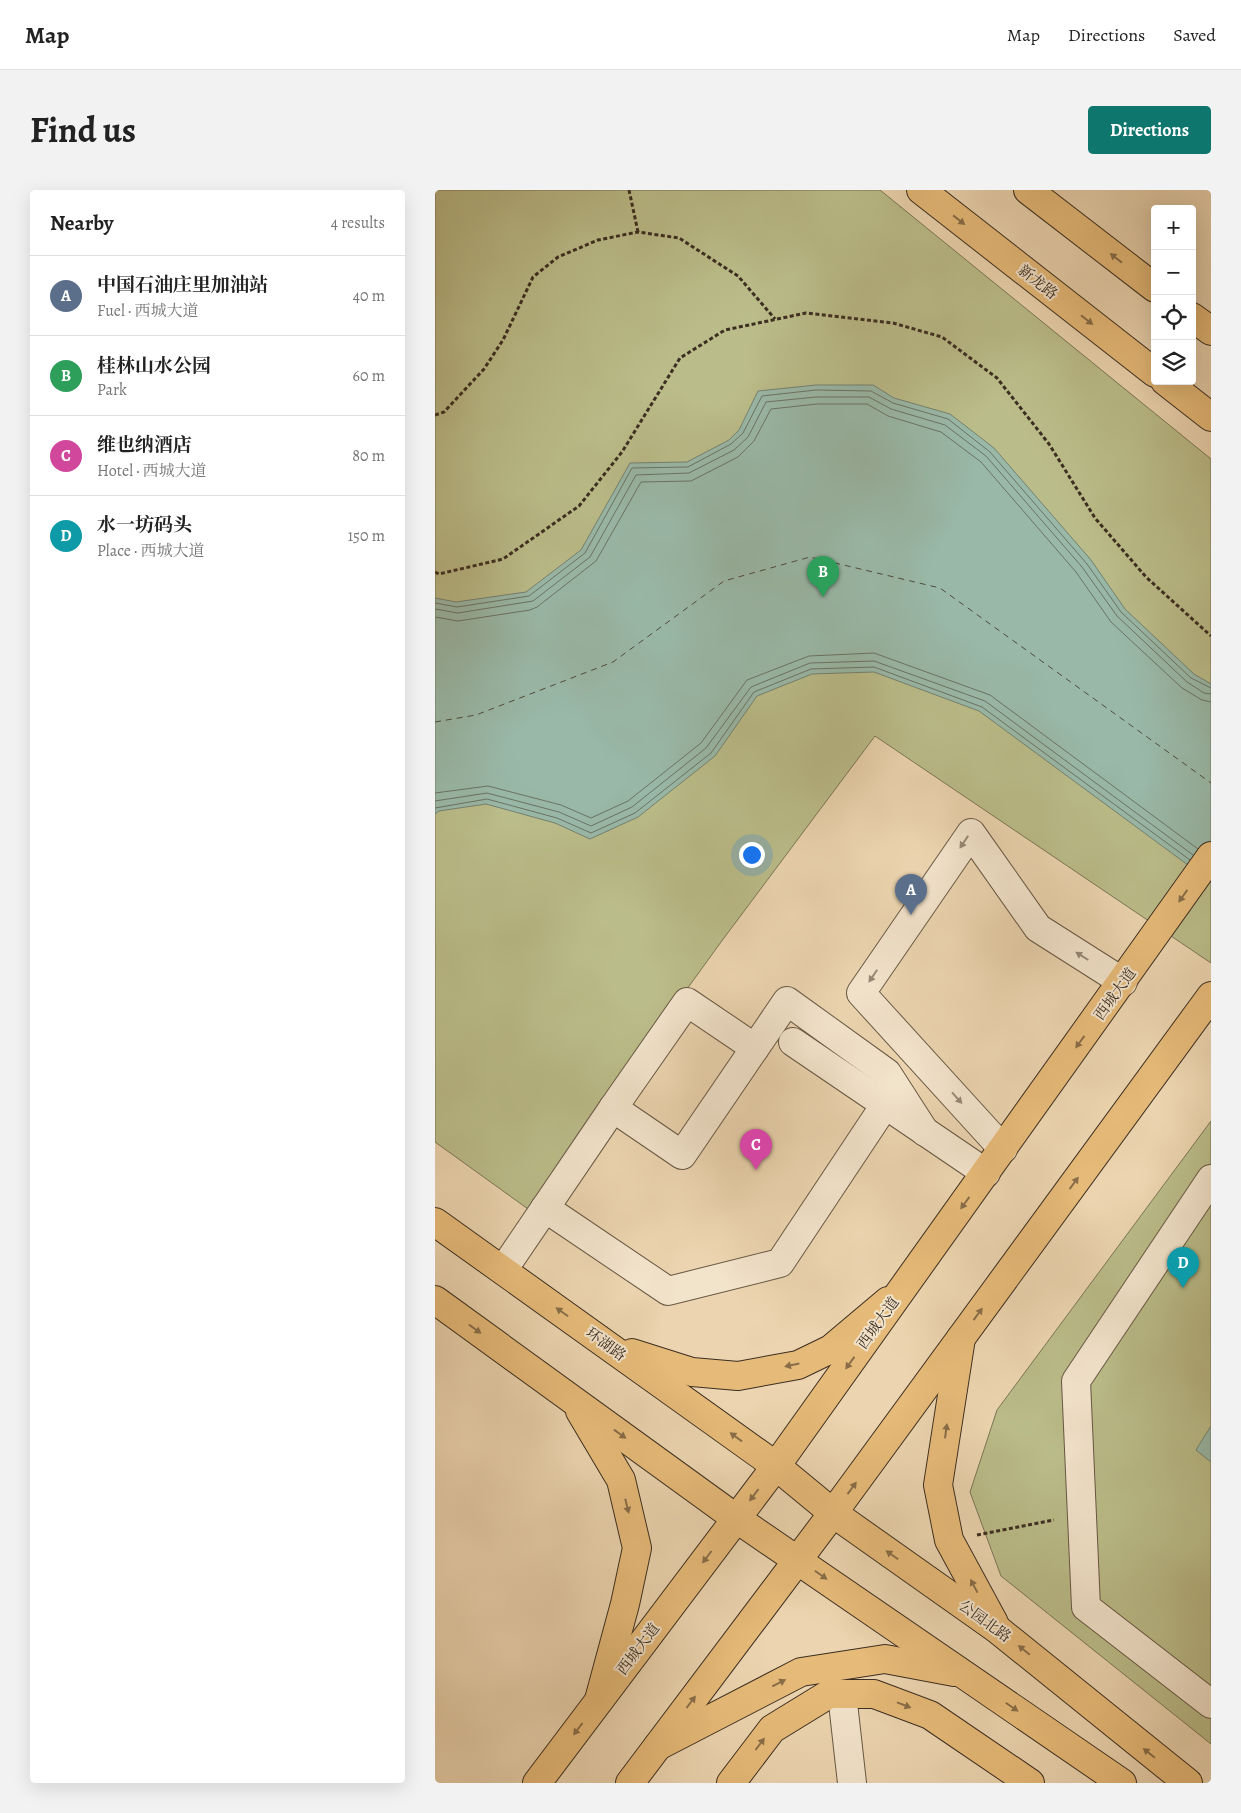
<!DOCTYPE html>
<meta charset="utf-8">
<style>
:root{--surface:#fff;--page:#f2f2f2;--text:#222;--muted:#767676;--line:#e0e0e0;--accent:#0f766e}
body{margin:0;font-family:Alegreya,"Noto Serif SC",serif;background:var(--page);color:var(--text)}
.controls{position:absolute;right:15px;top:15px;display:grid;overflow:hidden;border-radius:5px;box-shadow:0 5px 20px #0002}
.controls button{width:45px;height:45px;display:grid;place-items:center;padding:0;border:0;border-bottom:1px solid var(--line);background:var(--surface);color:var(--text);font:25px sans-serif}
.you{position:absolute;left:316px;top:664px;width:18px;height:18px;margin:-12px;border:4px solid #fff;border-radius:50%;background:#1a73e8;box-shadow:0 0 0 8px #1a73e833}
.badge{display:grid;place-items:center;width:32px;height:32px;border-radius:50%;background:var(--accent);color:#fff;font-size:16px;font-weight:700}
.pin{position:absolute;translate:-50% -41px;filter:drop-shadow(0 1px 2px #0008)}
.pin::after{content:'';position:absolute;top:26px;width:18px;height:15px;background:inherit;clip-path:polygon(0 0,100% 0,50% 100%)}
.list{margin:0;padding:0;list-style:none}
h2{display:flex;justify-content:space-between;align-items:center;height:65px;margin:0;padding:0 20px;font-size:21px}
h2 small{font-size:16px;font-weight:400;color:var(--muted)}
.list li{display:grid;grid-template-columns:32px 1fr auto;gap:15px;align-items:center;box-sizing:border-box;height:80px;padding:0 20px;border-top:1px solid var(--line)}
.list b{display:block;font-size:19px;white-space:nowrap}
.list p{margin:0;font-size:16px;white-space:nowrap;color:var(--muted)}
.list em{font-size:16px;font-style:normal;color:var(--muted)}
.icon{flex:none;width:28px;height:28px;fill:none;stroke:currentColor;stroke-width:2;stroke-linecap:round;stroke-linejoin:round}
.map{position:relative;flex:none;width:776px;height:1593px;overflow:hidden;border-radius:5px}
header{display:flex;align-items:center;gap:30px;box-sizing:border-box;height:70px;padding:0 25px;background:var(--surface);border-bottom:1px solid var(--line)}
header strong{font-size:24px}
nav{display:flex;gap:28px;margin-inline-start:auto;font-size:18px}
.intro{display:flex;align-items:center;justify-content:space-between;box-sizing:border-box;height:120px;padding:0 30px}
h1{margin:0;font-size:35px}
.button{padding:12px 22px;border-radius:5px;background:var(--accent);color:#fff;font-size:18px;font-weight:700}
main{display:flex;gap:30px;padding:0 30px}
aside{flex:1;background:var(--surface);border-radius:5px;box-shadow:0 5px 20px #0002}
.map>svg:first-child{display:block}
</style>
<header>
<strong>Map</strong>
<nav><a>Map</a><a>Directions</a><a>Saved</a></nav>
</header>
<div class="intro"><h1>Find us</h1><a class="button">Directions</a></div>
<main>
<aside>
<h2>Nearby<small>4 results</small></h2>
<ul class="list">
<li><span class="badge" style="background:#5c6f8a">A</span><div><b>中国石油庄里加油站</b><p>Fuel · 西城大道</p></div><em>40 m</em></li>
<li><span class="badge" style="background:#2e9e5b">B</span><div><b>桂林山水公园</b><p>Park</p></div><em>60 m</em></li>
<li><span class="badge" style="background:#d1479c">C</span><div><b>维也纳酒店</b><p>Hotel · 西城大道</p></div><em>80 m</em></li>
<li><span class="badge" style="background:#0f9aa8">D</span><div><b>水一坊码头</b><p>Place · 西城大道</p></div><em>150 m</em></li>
</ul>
</aside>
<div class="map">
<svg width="776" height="1593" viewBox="0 0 776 1593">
<rect width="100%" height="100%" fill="#ebd4af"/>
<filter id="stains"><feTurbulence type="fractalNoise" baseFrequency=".004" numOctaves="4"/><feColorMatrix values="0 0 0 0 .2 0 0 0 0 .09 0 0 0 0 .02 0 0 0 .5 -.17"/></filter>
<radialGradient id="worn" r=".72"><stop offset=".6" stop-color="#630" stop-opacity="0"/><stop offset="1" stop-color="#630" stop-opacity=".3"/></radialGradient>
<g fill="#babc89" stroke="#7b7555">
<polygon points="0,0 445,0 776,269 776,773 440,546 286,752 93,1019 0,952"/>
<polygon points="776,931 776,1554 566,1386 535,1302 562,1220"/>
</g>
<g fill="#99b8a7" stroke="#748171">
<polygon points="381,195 438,195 459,208 515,224 559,258 656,370 690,419 759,484 776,494 776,692 544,521 439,482 377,484 322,506 280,566 203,627 155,649 120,633 51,614 4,621 0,624 0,408 21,412 91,402 146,360 195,273 252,272 294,250 304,240 323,201"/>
<polygon points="776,1236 776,1272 761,1260"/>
</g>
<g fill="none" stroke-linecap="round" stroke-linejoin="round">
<g stroke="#6a7364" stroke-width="1">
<polyline points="0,413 22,417 94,406 150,363 197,278 253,277 296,254 308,243 327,206 381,200 436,201 458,213 513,229 555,262 652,374 686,422 756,488 776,498"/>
<polyline points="0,419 23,423 98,411 155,367 201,285 254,283 299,260 313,247 331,212 381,207 434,207 456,219 510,235 551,266 647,377 682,426 752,492 769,503 776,504"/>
<polyline points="0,427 23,431 95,420 102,417 161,371 206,292 256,291 303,267 319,251 336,219 382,214 432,214 453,226 506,242 546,272 641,382 676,432 747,498 767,510 776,512"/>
<polyline points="0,603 53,596 126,615 156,628 193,611 266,553 312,490 374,466 439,463 555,505 763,659"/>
<polyline points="0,611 52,603 124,622 156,636 197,617 271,558 316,497 375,473 439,471 550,511 758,665"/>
<polyline points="0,618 52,609 122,628 156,643 200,623 276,563 319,502 376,479 439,477 547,517 755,670"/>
</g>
<polyline stroke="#4f4a3c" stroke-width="1" stroke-dasharray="6 5" stroke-linecap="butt" points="0,532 41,525 178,472 289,391 375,367 505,398 776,593"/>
<g stroke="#685844" stroke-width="30">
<g id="minor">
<polyline points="358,852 551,983"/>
<polyline points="178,918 252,812 320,858"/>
<polyline points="568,959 426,803 536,643 603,738 688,792"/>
<polyline points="776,989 641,1191 651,1417 776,1514"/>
<polyline points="110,1018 233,1101 345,1073 450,915"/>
<polyline points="68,1080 178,918 247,965 352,811 452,883 490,942"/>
<polyline points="407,1504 417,1593"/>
</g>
</g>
<g stroke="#3c2e21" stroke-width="30">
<g id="major">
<polyline points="486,0 720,183"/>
<polyline points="593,0 720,98"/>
<polyline points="757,127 776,141"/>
<polyline points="730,191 776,227"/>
<polyline points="0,1032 341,1276 398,1323 562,1439 753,1593"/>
<polyline points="0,1110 302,1329 687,1593"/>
<polyline points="526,1148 503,1295 514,1350 559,1433"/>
<polyline points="197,1163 257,1182 303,1186 363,1175 396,1159 453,1111"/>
<polyline points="145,1221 186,1290 202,1358 190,1414 164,1510"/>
<polyline points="223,1556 366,1482 450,1469 519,1482"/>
<polyline points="296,1593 337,1539 394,1504 439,1504 495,1525 595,1593"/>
</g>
</g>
<g stroke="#3c2e21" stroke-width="30">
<g id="highway">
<polyline points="102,1593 341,1276 776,666"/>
<polyline points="195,1593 398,1323 776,806"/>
</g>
</g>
<g stroke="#3c2e21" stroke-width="3" stroke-dasharray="4 2.5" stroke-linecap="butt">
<polyline points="194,0 203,42"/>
<polyline points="0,225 9,222 49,179 68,150 98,87 123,67 163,50 203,42 244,48 303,86 340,129"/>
<polyline points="0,382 4,384 68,369 144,316 187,262 245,168 290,140 371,123 458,133 507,147 562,188 614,254 660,328 711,387 776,446"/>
<polyline points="542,1345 619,1330"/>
</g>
<use href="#minor" stroke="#f2e3cb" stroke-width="28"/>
<use href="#major" stroke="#e6ba78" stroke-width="28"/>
<use href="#highway" stroke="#e6ba78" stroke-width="28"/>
</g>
<defs><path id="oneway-solid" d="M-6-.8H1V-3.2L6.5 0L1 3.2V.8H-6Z" transform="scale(1.25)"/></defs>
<g fill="#886d48">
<use href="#oneway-solid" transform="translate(524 30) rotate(38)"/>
<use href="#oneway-solid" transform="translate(681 68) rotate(-142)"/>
<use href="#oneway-solid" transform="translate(652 130) rotate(38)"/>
<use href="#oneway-solid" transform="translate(748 706) rotate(125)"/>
<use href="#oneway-solid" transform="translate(645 852) rotate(126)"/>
<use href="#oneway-solid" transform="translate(639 993) rotate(-54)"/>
<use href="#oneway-solid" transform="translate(530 1013) rotate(126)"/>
<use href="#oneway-solid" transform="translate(127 1122) rotate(-145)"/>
<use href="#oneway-solid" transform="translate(543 1124) rotate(-54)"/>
<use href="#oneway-solid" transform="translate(40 1139) rotate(36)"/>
<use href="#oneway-solid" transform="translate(415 1173) rotate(126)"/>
<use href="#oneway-solid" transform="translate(357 1175) rotate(168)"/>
<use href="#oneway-solid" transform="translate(511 1241) rotate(-82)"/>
<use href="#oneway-solid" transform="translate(185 1244) rotate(36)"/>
<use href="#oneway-solid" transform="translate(301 1247) rotate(-144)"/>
<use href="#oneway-solid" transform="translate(417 1298) rotate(-54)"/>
<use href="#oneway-solid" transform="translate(319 1305) rotate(127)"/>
<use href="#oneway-solid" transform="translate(192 1316) rotate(76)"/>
<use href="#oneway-solid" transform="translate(457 1365) rotate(-145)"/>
<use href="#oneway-solid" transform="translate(272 1367) rotate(127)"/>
<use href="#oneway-solid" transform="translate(386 1385) rotate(35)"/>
<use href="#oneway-solid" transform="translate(539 1396) rotate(-118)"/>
<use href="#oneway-solid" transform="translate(589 1460) rotate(-141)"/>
<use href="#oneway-solid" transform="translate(344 1493) rotate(-27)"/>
<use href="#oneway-solid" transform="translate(256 1512) rotate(-53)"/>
<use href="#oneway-solid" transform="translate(469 1515) rotate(21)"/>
<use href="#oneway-solid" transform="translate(577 1517) rotate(35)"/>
<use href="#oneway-solid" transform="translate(143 1539) rotate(127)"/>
<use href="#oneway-solid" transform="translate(325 1554) rotate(-53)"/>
<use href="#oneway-solid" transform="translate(714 1563) rotate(-141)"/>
</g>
<g fill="#978876">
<use href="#oneway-solid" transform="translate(529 652) rotate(124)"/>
<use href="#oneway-solid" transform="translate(647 766) rotate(-148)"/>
<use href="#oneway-solid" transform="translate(438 786) rotate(124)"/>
<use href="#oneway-solid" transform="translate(522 908) rotate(48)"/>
</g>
<g text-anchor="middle" stroke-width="4" stroke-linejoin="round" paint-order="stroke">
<g font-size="15" fill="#3c2e21" stroke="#f2e3cb">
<text transform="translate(603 92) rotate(38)" y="5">新龙路</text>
<text transform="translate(680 804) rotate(-54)" y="5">西城大道</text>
<text transform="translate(443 1133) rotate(-54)" y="5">西城大道</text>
<text transform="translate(171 1154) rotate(36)" y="5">环湖路</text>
<text transform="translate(550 1431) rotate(36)" y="5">公园北路</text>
<text transform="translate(203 1459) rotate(-53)" y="5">西城大道</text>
</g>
</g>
<rect width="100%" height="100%" filter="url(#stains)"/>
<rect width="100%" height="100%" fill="url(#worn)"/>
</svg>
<div class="controls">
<button>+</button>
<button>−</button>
<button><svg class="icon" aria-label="locate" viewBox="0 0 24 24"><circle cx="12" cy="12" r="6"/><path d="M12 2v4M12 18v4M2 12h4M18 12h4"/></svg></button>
<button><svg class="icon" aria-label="layers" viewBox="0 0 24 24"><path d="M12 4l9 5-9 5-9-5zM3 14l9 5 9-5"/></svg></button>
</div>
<div class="you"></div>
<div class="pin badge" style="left:476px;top:725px;background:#5c6f8a">A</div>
<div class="pin badge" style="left:388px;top:407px;background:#2e9e5b">B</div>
<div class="pin badge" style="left:321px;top:980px;background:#d1479c">C</div>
<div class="pin badge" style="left:748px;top:1098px;background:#0f9aa8">D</div>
</div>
</main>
